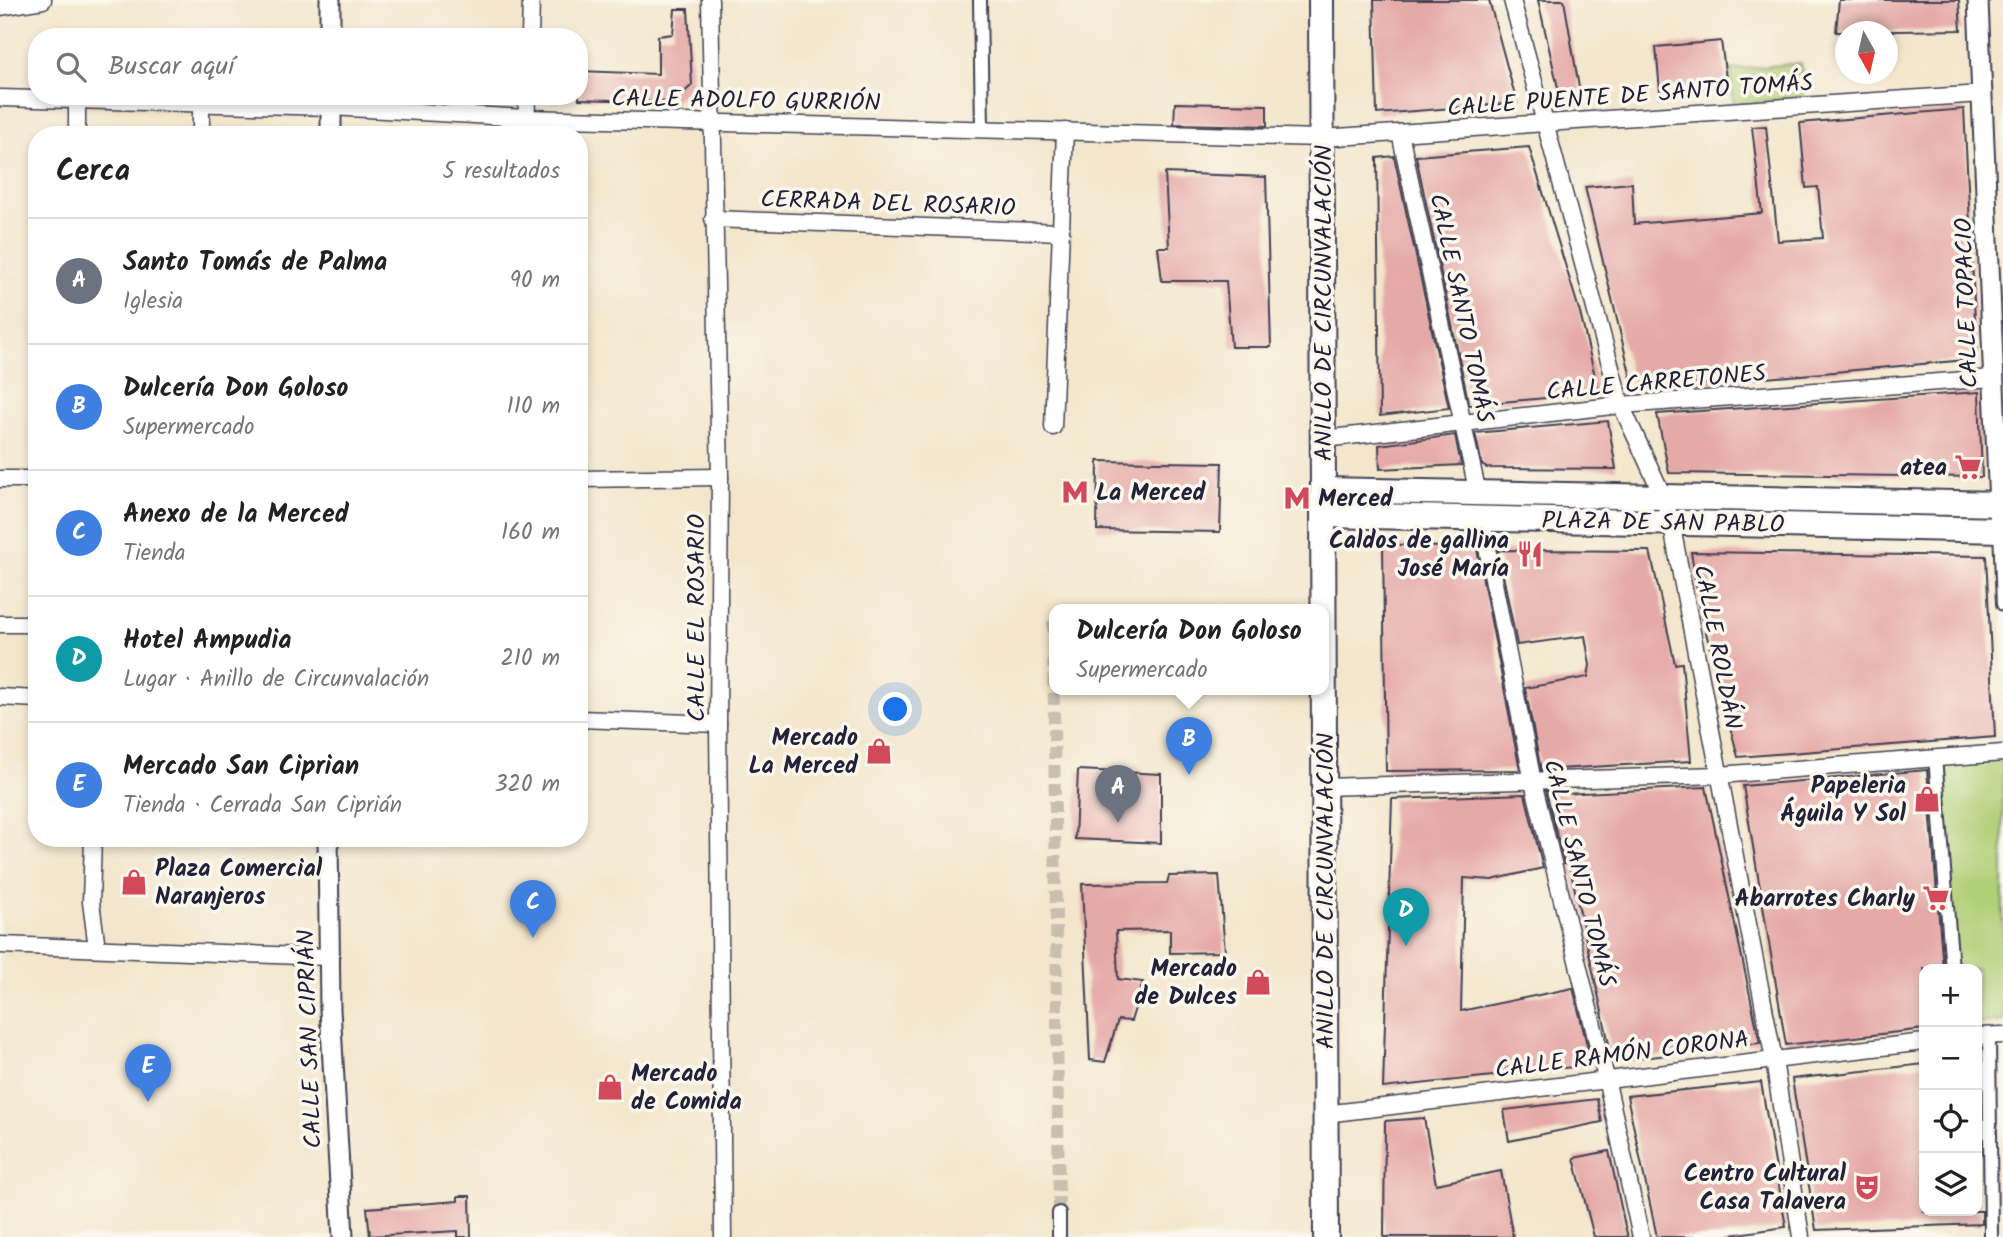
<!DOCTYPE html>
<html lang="es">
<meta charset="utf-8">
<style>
:root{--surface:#fff;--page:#f2f2f2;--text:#222;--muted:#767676;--line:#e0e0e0;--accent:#0b8043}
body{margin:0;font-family:Kalam,sans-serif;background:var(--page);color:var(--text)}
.controls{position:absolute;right:21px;bottom:21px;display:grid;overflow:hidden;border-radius:14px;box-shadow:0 4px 10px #0003}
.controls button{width:63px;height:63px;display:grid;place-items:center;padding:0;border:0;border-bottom:2px solid var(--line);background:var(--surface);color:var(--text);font:35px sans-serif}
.compass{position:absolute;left:1835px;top:21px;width:63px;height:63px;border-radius:50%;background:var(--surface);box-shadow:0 4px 10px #0003;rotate:172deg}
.you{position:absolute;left:896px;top:710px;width:24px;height:24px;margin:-18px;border:5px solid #fff;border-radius:50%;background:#1a73e8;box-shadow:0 0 0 10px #1a73e833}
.badge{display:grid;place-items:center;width:46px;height:46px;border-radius:50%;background:var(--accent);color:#fff;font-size:23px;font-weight:700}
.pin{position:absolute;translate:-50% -58px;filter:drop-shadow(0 2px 4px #0008)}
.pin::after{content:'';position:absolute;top:37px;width:24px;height:21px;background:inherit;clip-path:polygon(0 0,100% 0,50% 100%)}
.popup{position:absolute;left:1049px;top:604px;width:280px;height:91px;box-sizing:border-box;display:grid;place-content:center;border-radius:14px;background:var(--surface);filter:drop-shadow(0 2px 5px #0005);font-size:23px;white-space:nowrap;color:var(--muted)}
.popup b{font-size:26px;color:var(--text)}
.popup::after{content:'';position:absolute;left:50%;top:100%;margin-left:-14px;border:14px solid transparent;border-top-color:var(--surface)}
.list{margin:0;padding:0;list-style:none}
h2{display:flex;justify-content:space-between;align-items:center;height:91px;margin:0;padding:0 28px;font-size:30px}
h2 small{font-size:23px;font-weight:400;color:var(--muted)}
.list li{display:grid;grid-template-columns:46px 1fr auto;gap:21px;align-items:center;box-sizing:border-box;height:126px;padding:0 28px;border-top:2px solid var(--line)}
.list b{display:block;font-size:26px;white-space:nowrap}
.list p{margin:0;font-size:23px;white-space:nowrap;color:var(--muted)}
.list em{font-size:23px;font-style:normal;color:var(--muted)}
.icon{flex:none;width:38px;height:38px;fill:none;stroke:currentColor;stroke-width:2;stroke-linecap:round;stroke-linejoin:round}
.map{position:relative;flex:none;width:2003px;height:1237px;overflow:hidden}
.search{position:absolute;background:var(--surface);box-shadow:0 4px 10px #0003;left:28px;top:28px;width:560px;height:77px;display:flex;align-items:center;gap:18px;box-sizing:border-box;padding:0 24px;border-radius:28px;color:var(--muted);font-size:26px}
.panel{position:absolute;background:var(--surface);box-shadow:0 4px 10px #0003;left:28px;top:126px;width:560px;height:721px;border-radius:28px}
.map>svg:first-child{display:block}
</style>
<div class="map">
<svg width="2003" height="1237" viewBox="0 0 2003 1237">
<rect width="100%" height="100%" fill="#fbf7ec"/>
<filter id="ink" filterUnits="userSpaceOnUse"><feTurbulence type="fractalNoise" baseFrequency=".0143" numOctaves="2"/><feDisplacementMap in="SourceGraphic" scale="14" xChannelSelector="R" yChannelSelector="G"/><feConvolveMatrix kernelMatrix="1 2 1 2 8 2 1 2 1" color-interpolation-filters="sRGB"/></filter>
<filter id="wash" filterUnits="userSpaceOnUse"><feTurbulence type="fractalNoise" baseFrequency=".00686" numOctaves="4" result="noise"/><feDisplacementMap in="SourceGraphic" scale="28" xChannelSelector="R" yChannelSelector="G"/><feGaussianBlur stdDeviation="1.57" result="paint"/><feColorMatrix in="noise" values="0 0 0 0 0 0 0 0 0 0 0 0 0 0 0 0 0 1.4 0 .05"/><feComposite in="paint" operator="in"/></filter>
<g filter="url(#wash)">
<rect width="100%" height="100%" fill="#f3e6cc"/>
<g fill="#b0cf77" stroke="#697859" stroke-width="2">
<polygon points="1801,63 1804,97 1734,105 1730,70"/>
<polygon points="2003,761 2003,1021 1977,1024 1977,969 1952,969 1935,764"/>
</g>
<g id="blocks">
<g fill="#e5a9a7">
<polygon points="1374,0 1489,0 1517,103 1377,114"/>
<polygon points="1538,0 1564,0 1581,99 1561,101"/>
<polygon points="1839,0 1959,0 1961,30 1836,32"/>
<polygon points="675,9 688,9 692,85 674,102 579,99 579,71 658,74 658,36 673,34"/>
<polygon points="1721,41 1727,86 1660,91 1656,47"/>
<polygon points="1175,103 1267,105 1267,126 1174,124"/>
<polygon points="1964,109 1977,359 1634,390 1585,187 1632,183 1634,224 1762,213 1752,127 1766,126 1778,241 1823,238 1818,187 1806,188 1800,123"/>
<polygon points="1529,147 1580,313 1599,393 1469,405 1416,156"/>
<polygon points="1394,156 1449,408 1380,416 1377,158"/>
<polygon points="1165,173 1266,177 1271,347 1231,347 1226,281 1162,281 1158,247 1169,247"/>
<polygon points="1979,392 1982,477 1669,473 1657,414"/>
<polygon points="1608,421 1616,469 1487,468 1482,465 1475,433"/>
<polygon points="1455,435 1461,465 1380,469 1379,445"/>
<polygon points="1098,461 1222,463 1220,532 1097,530"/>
<polygon points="1383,544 1477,549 1520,770 1386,771"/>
<polygon points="1498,550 1650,551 1675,664 1682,663 1691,761 1541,770 1525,688 1588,677 1590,665 1585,636 1517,645"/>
<polygon points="1691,552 1986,556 1995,737 1738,757 1701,613"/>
<polygon points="1078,770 1161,774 1161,843 1075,839"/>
<polygon points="1927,770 1943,969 1924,969 1924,1029 1786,1045 1743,786"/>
<polygon points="1706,787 1760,1043 1613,1062 1569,863 1564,864 1546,791 1562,790 1562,794"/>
<polygon points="1525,794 1543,868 1492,880 1464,878 1461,1011 1573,988 1592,1065 1383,1088 1392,799"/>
<polygon points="1219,875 1225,952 1170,953 1170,930 1116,931 1118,979 1143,982 1131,1021 1118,1020 1105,1062 1090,1060 1082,884 1167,883 1169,876"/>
<polygon points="1924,1064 1924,1211 1982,1211 1982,1224 1816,1230 1792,1079"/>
<polygon points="1761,1082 1786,1227 1717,1237 1657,1237 1627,1096"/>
<polygon points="1597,1099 1602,1122 1509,1141 1504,1110"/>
<polygon points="1424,1118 1436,1184 1501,1171 1513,1237 1384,1237 1385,1121"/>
<polygon points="1609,1151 1625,1226 1628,1237 1594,1237 1574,1158"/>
<polygon points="458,1196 470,1196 471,1237 458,1237 458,1231 370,1236 367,1208 458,1201"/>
</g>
</g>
</g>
<g filter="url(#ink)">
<use href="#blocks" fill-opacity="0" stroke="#413f51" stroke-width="2"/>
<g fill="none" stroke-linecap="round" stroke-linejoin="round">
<polyline stroke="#c9bfaf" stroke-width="12" stroke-dasharray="12 6" stroke-linecap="butt" points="1053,621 1059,1213"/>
<g stroke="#413f51" stroke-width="16">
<g id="pedestrian">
<polyline points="980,0 982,128"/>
<polyline points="2000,530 2003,604"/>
<polyline points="1935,757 1952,969"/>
<polyline points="1989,1036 1991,1237"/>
<polyline points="1059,1213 1059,1237"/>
</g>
</g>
<g stroke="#413f51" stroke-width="19">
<g id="minor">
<polyline points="710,0 720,477 718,724 723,1237"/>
<polyline points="1512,0 1621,405 1663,496 1671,522 1774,1060 1801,1237"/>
<polyline points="0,7 43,0"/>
<polyline points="530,37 531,0"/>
<polyline points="0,98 331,107 526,118 1322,138 1982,94"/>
<polyline points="1400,133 1478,494"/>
<polyline points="77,135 77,100"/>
<polyline points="201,135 201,105"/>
<polyline points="526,135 527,96"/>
<polyline points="713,219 1061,232"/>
<polyline points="1053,427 1065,131"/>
<polyline points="1323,439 1621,405 1994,378"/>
<polyline points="0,479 37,479"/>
<polyline points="579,479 720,477"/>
<polyline points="1481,517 1533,782 1606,1078 1641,1237"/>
<polyline points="0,624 37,624"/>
<polyline points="0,697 37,699"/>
<polyline points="579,719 718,724"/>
<polyline points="1324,787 1719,775 2003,753"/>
<polyline points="93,838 91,902 97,948"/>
<polyline points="0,945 329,957"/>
<polyline points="1977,1036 2003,1035"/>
<polyline points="1325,1114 1924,1042"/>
</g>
</g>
<g stroke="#413f51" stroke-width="23">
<g id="tertiary">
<polyline points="330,0 330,37"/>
<polyline points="1978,0 2000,530"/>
<polyline points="331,135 331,96"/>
<polyline points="328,838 330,1009 343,1237"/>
</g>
</g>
<g stroke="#413f51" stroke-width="28">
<g id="primary">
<polyline points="1321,0 1326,1237"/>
<polyline points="1324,490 2003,504"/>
<polyline points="1324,515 2003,530"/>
</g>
</g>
<use href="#pedestrian" stroke="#fff" stroke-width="12"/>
<use href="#minor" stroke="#fff" stroke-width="16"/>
<use href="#tertiary" stroke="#fff" stroke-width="19"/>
<use href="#primary" stroke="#fff" stroke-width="24"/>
</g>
</g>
<defs>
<g id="supermarket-bare" transform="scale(2.1)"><path d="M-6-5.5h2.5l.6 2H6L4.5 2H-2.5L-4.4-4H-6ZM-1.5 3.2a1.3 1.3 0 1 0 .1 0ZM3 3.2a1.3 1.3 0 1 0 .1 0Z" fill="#d1495b" stroke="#fbf7ec" stroke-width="2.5" paint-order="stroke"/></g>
<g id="metro-bare" transform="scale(2.1)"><path d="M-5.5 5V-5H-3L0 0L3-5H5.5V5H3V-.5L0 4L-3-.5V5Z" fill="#d1495b" stroke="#fbf7ec" stroke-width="2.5" paint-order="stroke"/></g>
<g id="restaurant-bare" transform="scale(2.1)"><path d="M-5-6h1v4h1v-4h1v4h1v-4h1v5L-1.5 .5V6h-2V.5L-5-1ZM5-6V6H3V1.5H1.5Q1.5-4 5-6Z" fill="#d1495b" stroke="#fbf7ec" stroke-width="2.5" paint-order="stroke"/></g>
<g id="shop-bare" transform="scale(2.1)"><path d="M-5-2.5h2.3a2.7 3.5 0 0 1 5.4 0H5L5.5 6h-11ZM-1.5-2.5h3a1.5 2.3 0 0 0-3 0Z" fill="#d1495b" stroke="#fbf7ec" stroke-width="2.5" paint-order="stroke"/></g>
<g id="theatre-bare" transform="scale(2.1)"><path d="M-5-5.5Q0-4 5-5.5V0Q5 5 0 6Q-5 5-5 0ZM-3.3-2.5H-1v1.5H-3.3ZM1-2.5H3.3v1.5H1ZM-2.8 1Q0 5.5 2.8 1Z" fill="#d1495b" stroke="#fbf7ec" stroke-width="2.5" paint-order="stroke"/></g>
</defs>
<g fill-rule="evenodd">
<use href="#supermarket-bare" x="1968" y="467"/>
<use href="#metro-bare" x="1075" y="492"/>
<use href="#metro-bare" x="1297" y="498"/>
<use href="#restaurant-bare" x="1530" y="554"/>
<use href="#shop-bare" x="879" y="751"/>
<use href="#shop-bare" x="1927" y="799"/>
<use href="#shop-bare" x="134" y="882"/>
<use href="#supermarket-bare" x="1936" y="898"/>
<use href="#shop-bare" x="1258" y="982"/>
<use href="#shop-bare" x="610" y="1087"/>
<use href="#theatre-bare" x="1867" y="1187"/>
</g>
<g text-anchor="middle" stroke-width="7" stroke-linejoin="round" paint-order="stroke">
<g font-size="24" fill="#22223b" stroke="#fbf7ec">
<text transform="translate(1630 95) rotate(-4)" y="8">CALLE PUENTE DE SANTO TOMÁS</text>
<text transform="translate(746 100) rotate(1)" y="8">CALLE ADOLFO GURRIÓN</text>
<text transform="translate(888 203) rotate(2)" y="8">CERRADA DEL ROSARIO</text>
<text transform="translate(1323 303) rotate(-90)" y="8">ANILLO DE CIRCUNVALACIÓN</text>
<text transform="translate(1966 303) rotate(-92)" y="8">CALLE TOPACIO</text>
<text transform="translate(1462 308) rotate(78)" y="8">CALLE SANTO TOMÁS</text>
<text transform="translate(1656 382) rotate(-5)" y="8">CALLE CARRETONES</text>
<text transform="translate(1663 522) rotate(1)" y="8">PLAZA DE SAN PABLO</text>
<text transform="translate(696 618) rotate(-90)" y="8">CALLE EL ROSARIO</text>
<text transform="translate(1718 647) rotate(79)" y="8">CALLE ROLDÁN</text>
<text transform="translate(1580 873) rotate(76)" y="8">CALLE SANTO TOMÁS</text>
<text transform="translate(1325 891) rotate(-90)" y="8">ANILLO DE CIRCUNVALACIÓN</text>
<text transform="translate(309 1039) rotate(-92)" y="8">CALLE SAN CIPRIÁN</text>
<text transform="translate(1622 1054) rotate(-7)" y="8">CALLE RAMÓN CORONA</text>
</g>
<g font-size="24" font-weight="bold" fill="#22223b" stroke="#fbf7ec" text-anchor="end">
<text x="1947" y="475">atea</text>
<text x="1096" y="500" text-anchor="start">La Merced</text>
<text x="1318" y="506" text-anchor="start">Merced</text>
<text x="1509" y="548">Caldos de gallina<tspan x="1509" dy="28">José María</tspan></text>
<text x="858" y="745">Mercado<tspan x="858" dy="28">La Merced</tspan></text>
<text x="1906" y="793">Papeleria<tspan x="1906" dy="28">Águila Y Sol</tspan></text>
<text x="155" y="876" text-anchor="start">Plaza Comercial<tspan x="155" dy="28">Naranjeros</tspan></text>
<text x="1915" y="906">Abarrotes Charly</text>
<text x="1237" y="976">Mercado<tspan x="1237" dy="28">de Dulces</tspan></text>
<text x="631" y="1081" text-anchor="start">Mercado<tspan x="631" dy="28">de Comida</tspan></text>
<text x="1846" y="1181">Centro Cultural<tspan x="1846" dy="28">Casa Talavera</tspan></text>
</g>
</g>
</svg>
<div class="controls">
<button>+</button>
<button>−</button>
<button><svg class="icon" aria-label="locate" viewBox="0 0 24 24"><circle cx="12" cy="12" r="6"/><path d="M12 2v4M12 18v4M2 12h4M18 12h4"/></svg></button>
<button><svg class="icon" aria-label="layers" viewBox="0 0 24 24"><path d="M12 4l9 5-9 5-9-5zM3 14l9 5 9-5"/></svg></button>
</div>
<svg class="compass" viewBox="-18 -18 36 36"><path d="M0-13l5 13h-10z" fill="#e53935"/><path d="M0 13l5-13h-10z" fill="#767676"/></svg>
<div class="you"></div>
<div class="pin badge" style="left:1118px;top:823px;background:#6b7280">A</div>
<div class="pin badge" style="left:1189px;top:775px;background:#3f7fe0">B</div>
<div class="popup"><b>Dulcería Don Goloso</b>Supermercado</div>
<div class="pin badge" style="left:533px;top:938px;background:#3f7fe0">C</div>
<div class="pin badge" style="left:1406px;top:946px;background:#0f9aa8">D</div>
<div class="pin badge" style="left:148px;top:1102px;background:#3f7fe0">E</div>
<div class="search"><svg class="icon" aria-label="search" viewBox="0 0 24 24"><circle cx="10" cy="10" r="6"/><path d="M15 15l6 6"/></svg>Buscar aquí</div>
<section class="panel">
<h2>Cerca<small>5 resultados</small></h2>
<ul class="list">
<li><span class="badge" style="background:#6b7280">A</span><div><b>Santo Tomás de Palma</b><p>Iglesia</p></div><em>90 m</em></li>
<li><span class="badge" style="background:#3f7fe0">B</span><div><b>Dulcería Don Goloso</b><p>Supermercado</p></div><em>110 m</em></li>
<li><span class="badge" style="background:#3f7fe0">C</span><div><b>Anexo de la Merced</b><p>Tienda</p></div><em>160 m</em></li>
<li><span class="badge" style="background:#0f9aa8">D</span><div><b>Hotel Ampudia</b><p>Lugar · Anillo de Circunvalación</p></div><em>210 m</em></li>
<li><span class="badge" style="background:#3f7fe0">E</span><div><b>Mercado San Ciprian</b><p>Tienda · Cerrada San Ciprián</p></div><em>320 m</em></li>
</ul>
</section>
</div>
